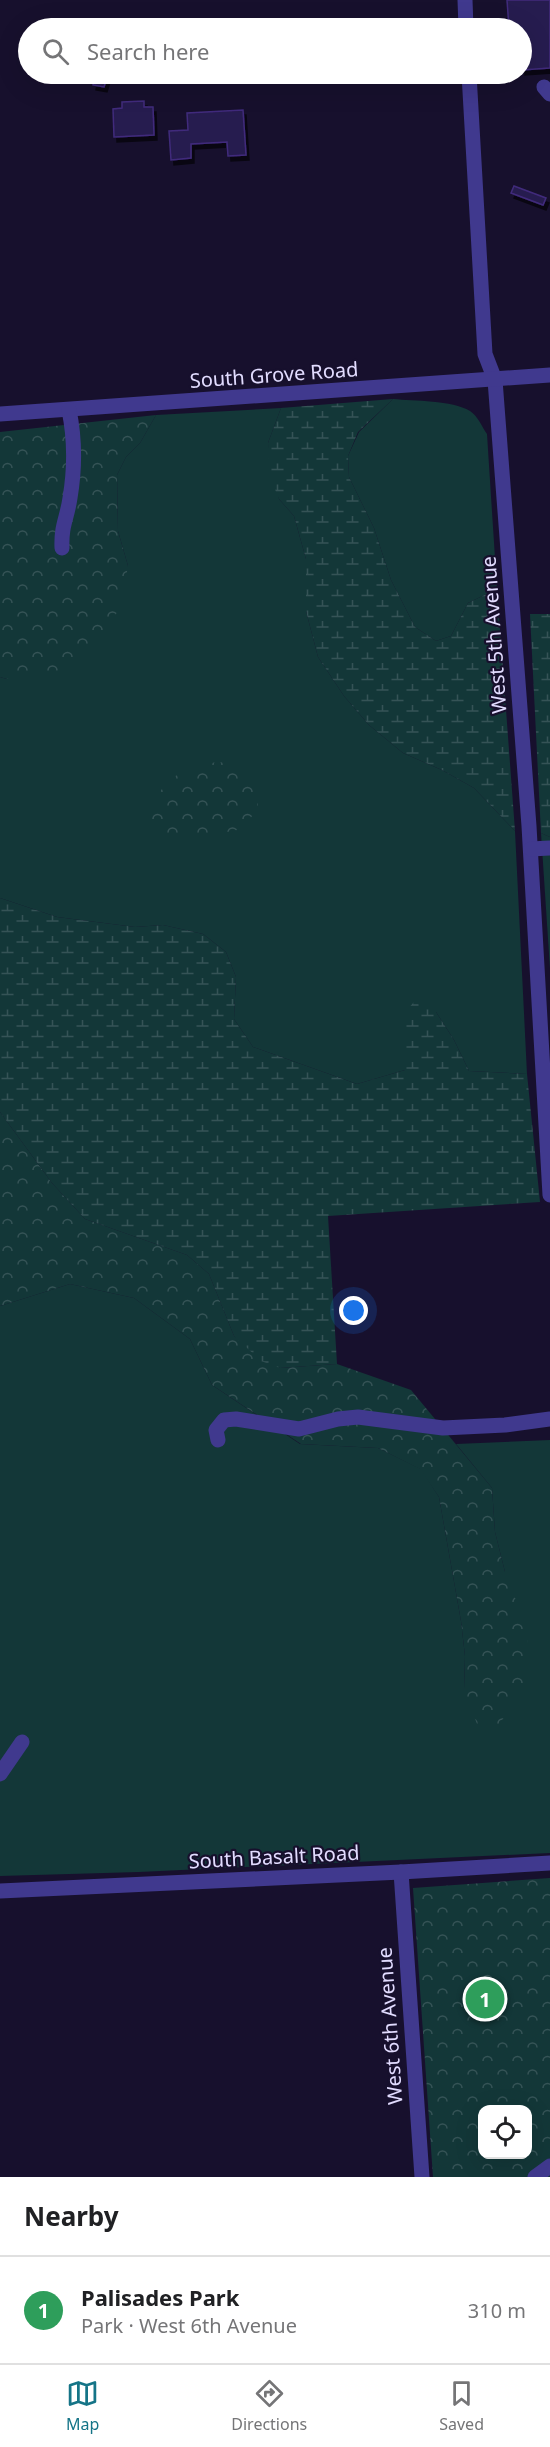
<!DOCTYPE html>
<meta charset="utf-8">
<style>
:root{--surface:#fff;--page:#f2f2f2;--text:#202124;--muted:#757577;--line:#e0e0e0;--accent:#157487}
body{margin:0;font-family:"Noto Sans",sans-serif;background:var(--page);color:var(--text)}
.controls{position:absolute;right:18px;bottom:18px;display:grid;overflow:hidden;border-radius:12px;box-shadow:0 6px 24px #0002}
.controls button{width:54px;height:54px;display:grid;place-items:center;padding:0;border:0;border-bottom:2px solid var(--line);background:var(--surface);color:var(--text);font:30px sans-serif}
.you{position:absolute;left:354px;top:1311px;width:21px;height:21px;margin:-15px;border:4px solid #fff;border-radius:50%;background:#1a73e8;box-shadow:0 0 0 9px #1a73e833}
.badge{display:grid;place-items:center;width:39px;height:39px;border-radius:50%;background:var(--accent);color:#fff;font-size:20px;font-weight:700}
.pin{position:absolute;translate:-50% -50%;border:3px solid #fff;box-shadow:0 2px 6px #0006}
.list{margin:0;padding:0;list-style:none}
h2{display:flex;justify-content:space-between;align-items:center;height:78px;margin:0;padding:0 24px;font-size:26px}
h2 small{font-size:20px;font-weight:400;color:var(--muted)}
.list li{display:grid;grid-template-columns:39px 1fr auto;gap:18px;align-items:center;box-sizing:border-box;height:108px;padding:0 24px;border-top:2px solid var(--line)}
.list b{display:block;font-size:22px;white-space:nowrap}
.list p{margin:0;font-size:20px;white-space:nowrap;color:var(--muted)}
.list em{font-size:20px;font-style:normal;color:var(--muted)}
.icon{flex:none;width:33px;height:33px;fill:none;stroke:currentColor;stroke-width:2;stroke-linecap:round;stroke-linejoin:round}
.map{position:relative;flex:none;width:550px;height:2177px;overflow:hidden}
.search{position:absolute;background:var(--surface);box-shadow:0 6px 24px #0002;left:18px;right:18px;top:18px;height:66px;display:flex;align-items:center;gap:15px;box-sizing:border-box;padding:0 21px;border-radius:33px;color:var(--muted);font-size:22px}
.sheet{height:186px;background:var(--surface)}
nav{display:flex;justify-content:space-around;align-items:center;box-sizing:border-box;height:84px;border-top:2px solid var(--line);background:var(--surface);font-size:16px;color:var(--muted)}
nav a{display:grid;justify-items:center;gap:3px}
nav .on{color:var(--accent)}
.map>svg:first-child{display:block}
</style>
<div class="map">
<svg width="550" height="2177" viewBox="0 0 550 2177">
<defs>
<pattern id="forest-crowns" width="20" height="18" patternUnits="userSpaceOnUse" patternTransform="scale(1.5)"><rect width="20" height="18" fill="#133738"/><path d="M2 6a3 3 0 1 1 6 0M12 15a3 3 0 1 1 6 0" fill="none" stroke="#355356"/></pattern>
<pattern id="wetland-marsh" width="20" height="14" patternUnits="userSpaceOnUse" patternTransform="scale(1.5)"><rect width="20" height="14" fill="#133738"/><path d="M1 5h8M5 5V1M11 12h8M15 12V8" fill="none" stroke="#355356"/></pattern>
<filter id="shadow"><feDropShadow dx="3" dy="5" stdDeviation="0" flood-color="#0009"/></filter>
</defs>
<rect width="100%" height="100%" fill="#17102d"/>
<g fill="#133738">
<path d="M393,399C414,401 452,400 470,411C478,416 482,427 487,434L497,589L468,603L451,636L436,641L415,627L391,580L374,528L349,477L348,456L359,432Z"/>
<polygon points="281,408 268,443 279,499 294,516 306,559 306,611 318,657 344,696 369,725 403,753 442,770 474,788 515,831 527,1074 469,1071 454,1040 436,1012 405,1013 405,1070 357,1084 253,1047 234,1019 236,977 226,952 203,934 163,925 135,927 57,917 0,898 0,677 7,679 128,566 118,531 117,475 126,457 140,443 156,415"/>
<polygon points="541,833 550,837 550,969"/>
<polygon points="70,1284 134,1298 190,1339 212,1385 300,1444 378,1448 421,1469 439,1497 461,1621 465,1656 464,1690 505,1572 495,1532 492,1488 456,1444 550,1440 550,1853 139,1872 0,1876 0,1306"/>
</g>
<g fill="url(#forest-crowns)" fill-rule="evenodd">
<polygon points="156,415 140,443 126,457 117,475 118,531 128,566 121,606 98,643 75,665 41,676 7,679 0,677 0,432"/>
<polygon points="235,762 258,780 258,811 237,830 202,837 166,838 149,829 150,804 170,779 199,763"/>
<polygon points="0,1112 52,1183 85,1219 187,1255 209,1274 234,1336 280,1368 337,1364 411,1390 492,1488 495,1532 505,1572 528,1631 523,1693 499,1724 477,1724 464,1690 465,1656 461,1621 439,1497 420,1469 378,1448 301,1444 212,1385 190,1339 134,1298 70,1284 0,1306"/>
<path d="M550,1878V2177H433L413,1888ZM482,2110H528V2154H482Z"/>
</g>
<g fill="url(#wetland-marsh)">
<polygon points="393,399 358,432 348,456 349,477 374,528 391,580 415,627 436,641 451,636 468,603 497,589 515,831 474,788 442,770 403,753 369,725 344,696 318,657 306,611 306,559 294,516 279,499 270,477 268,443 281,408"/>
<polygon points="530,614 550,614 550,837 541,833"/>
<polygon points="0,898 57,917 135,927 163,925 203,934 226,952 236,977 234,1019 253,1047 357,1084 405,1070 405,1012 414,1002 436,1012 454,1040 469,1071 527,1074 540,1202 328,1216 337,1364 280,1368 261,1361 234,1336 209,1274 187,1255 85,1219 52,1183 0,1112"/>
</g>
<g fill="#281b4f" stroke="#402c7c" stroke-width="1.5" filter="url(#shadow)">
<polygon points="507,0 550,0 550,68 522,70 522,28 509,28"/>
<polygon points="95,74 108,74 104,87 93,85"/>
<polygon points="144,101 144,107 153,107 154,135 114,137 113,109 122,108 122,102"/>
<polygon points="243,110 246,155 228,156 227,142 191,144 191,158 171,160 169,131 188,130 187,113"/>
<polygon points="514,186 546,198 543,205 511,193"/>
</g>
<g fill="none" stroke-linecap="round" stroke-linejoin="round">
<g stroke="#40398e" stroke-width="15">
<polyline points="465,0 466,28"/>
<polyline points="469,74 485,354 495,380 529,826 550,1195"/>
<polyline points="544,87 550,94"/>
<polyline points="0,414 550,375"/>
<path d="M62,548C61,525 67,519 70,498C75,468 75,439 69,410"/>
<polyline points="531,849 550,848"/>
<polyline points="218,1440 216,1430 224,1420 236,1419 299,1429 338,1419 358,1417 443,1428 505,1425 550,1419"/>
<polyline points="0,1774 22,1742"/>
<polyline points="401,1872 422,2177"/>
<polyline points="0,1891 401,1872 550,1863"/>
<polyline points="535,2177 550,2166"/>
</g>
</g>
<g text-anchor="middle" stroke-width="4.5" stroke-linejoin="round" paint-order="stroke">
<g font-size="20" fill="#e2dcff" stroke="#17102d">
<text transform="translate(274 375) rotate(-4)" y="7">South Grove Road</text>
<text transform="translate(494 635) rotate(-94)" y="7">West 5th Avenue</text>
<text transform="translate(274 1857) rotate(-3)" y="7">South Basalt Road</text>
<text transform="translate(390 2026) rotate(-94)" y="7">West 6th Avenue</text>
</g>
</g>
</svg>
<div class="controls">
<button><svg class="icon" aria-label="locate" viewBox="0 0 24 24"><circle cx="12" cy="12" r="6"/><path d="M12 2v4M12 18v4M2 12h4M18 12h4"/></svg></button>
</div>
<div class="you"></div>
<div class="pin badge" style="left:485px;top:1999px;background:#2e9e5b">1</div>
<div class="search"><svg class="icon" aria-label="search" viewBox="0 0 24 24"><circle cx="10" cy="10" r="6"/><path d="M15 15l6 6"/></svg>Search here</div>
</div>
<section class="sheet">
<h2>Nearby<small></small></h2>
<ul class="list">
<li><span class="badge" style="background:#2e9e5b">1</span><div><b>Palisades Park</b><p>Park · West 6th Avenue</p></div><em>310 m</em></li>
</ul>
</section>
<nav>
<a class="on"><svg class="icon" aria-label="map" viewBox="0 0 24 24"><path d="M3 6l6-2 6 2 6-2v14l-6 2-6-2-6 2zM9 4v14M15 6v14"/></svg>Map</a>
<a><svg class="icon" aria-label="directions" viewBox="0 0 24 24"><path d="M12 3l9 9-9 9-9-9zM9 14v-3h6M13 9l2 2-2 2"/></svg>Directions</a>
<a><svg class="icon" aria-label="saved" viewBox="0 0 24 24"><path d="M7 4h10v16l-5-4-5 4z"/></svg>Saved</a>
</nav>
